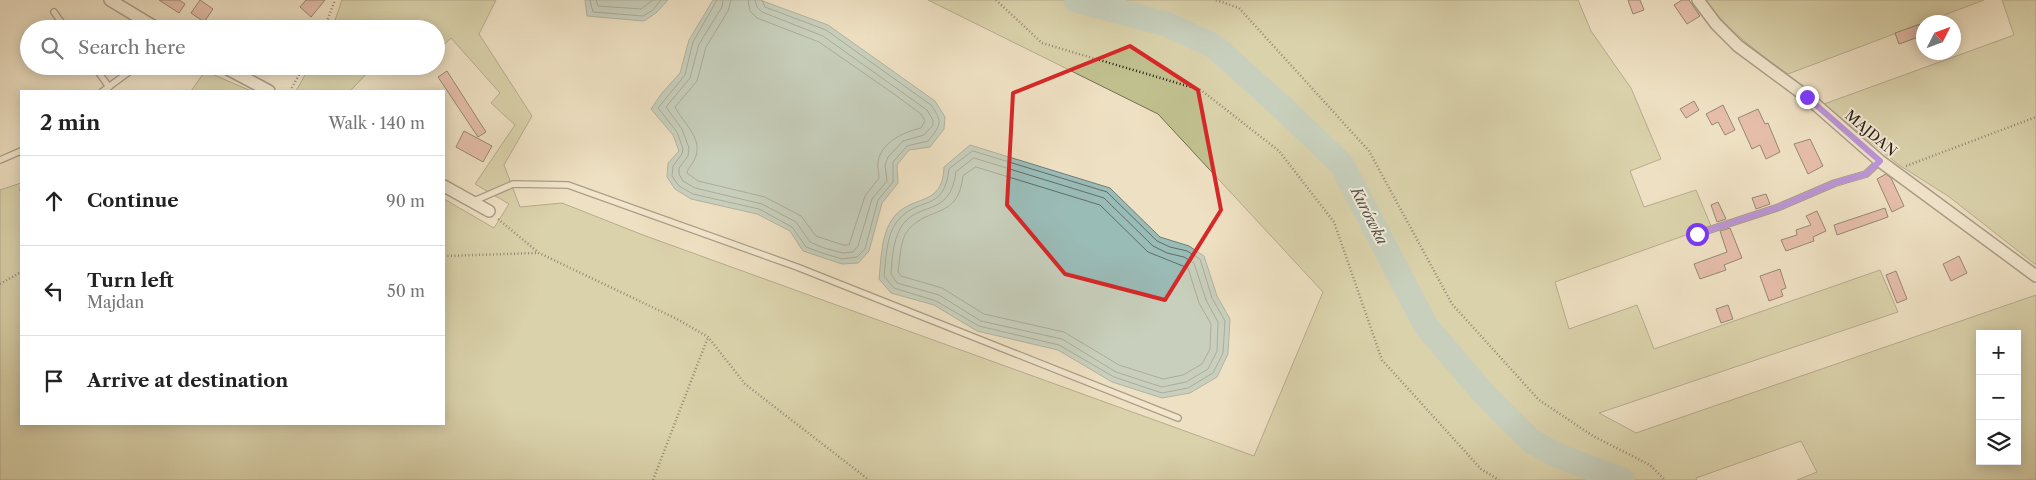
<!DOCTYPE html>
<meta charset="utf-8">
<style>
:root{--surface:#fff;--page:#f2f2f2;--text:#222;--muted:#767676;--line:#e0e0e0}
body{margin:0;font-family:"Libre Caslon Text",serif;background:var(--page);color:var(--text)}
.controls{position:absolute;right:15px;bottom:15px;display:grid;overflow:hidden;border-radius:0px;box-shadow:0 2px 12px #0003}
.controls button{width:45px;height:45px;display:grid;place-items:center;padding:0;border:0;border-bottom:1px solid var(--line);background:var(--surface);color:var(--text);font:25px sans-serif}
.compass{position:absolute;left:1916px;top:15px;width:45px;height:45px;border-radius:50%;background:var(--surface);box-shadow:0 2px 12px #0003;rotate:48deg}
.stop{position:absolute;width:15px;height:15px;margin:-11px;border:4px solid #7c3aed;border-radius:50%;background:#fff}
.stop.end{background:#7c3aed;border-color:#fff;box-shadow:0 1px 5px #0008}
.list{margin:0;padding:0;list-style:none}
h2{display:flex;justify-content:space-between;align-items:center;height:65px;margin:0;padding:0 20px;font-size:21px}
h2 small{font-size:16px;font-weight:400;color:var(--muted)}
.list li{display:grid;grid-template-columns:32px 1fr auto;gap:15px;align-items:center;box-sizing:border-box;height:90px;padding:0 20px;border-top:1px solid var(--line)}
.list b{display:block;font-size:19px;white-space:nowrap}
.list p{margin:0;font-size:16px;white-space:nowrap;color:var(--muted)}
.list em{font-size:16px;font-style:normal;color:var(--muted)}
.icon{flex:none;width:28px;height:28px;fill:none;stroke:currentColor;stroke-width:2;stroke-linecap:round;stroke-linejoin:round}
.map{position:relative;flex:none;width:2036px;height:480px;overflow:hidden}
.search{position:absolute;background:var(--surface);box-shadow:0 2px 12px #0003;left:20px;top:20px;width:425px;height:55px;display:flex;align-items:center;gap:12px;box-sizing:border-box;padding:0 18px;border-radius:28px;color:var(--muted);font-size:19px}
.panel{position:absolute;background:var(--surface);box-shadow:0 2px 12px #0003;left:20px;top:90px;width:425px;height:335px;border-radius:0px}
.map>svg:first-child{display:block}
</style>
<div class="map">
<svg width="2036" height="480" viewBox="0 0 2036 480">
<rect width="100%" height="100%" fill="#eee0c2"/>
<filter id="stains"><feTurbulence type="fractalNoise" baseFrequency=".004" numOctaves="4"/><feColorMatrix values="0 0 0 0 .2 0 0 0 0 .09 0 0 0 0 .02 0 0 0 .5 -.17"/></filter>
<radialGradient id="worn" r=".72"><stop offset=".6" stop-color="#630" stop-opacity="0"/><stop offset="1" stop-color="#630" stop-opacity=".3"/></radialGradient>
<g fill="#c0c08e" stroke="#746e52" fill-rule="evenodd">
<path d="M342,0H496L479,34L532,116L504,165L520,207L562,203L643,235L1254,456L1323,292L1158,114L928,0H1578L1591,31L1631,88L1661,159L1630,171L1644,207L1696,190L1711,226L1555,282L1569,329L1637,305L1654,349L1880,270L1898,312L1599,413L1636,433L2036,295V480H1797L1817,472L1801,441L1696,478L1697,480H0V190L21,183V424H444V199L494,228L509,204L475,184L515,125L491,103L500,93L451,38L436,52V29H332ZM1980,334H2017V461H1980Z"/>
<path d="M1705,0H1984L1788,74C1757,52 1728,31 1705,0Z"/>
<polygon points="2002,0 2036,0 2036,265 1948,196 1899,165 1824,104 2014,35"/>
<polygon points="310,66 374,66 350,91 296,91"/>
<polygon points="205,71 251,91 191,91"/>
</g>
<g fill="#9abcb7" stroke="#6c7c77">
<polygon points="585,0 668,0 656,13 644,21 587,16"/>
<polygon points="713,0 760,0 828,25 935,101 945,117 944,129 930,147 909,150 897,165 898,183 882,203 869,251 858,263 842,264 803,251 790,231 757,214 691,199 675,189 667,177 668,163 679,151 673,135 651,109 662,93 680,73 689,40"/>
<path d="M970,145L1110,188L1160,237L1189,246L1204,256L1217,296L1230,319L1228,354L1217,377L1190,393L1162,398L1112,382L1058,350L977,331L934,305L891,293L879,279C881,261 881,237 891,221C909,192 943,210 944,167Z"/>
</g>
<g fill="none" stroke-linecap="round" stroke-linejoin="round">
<g stroke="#616c66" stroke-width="1">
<polyline points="590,0 593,12 643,16 653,10 661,0"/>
<polyline points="596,0 598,6 641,9 653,0"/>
<path d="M717,0L693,42L685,75L658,108L677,132L683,149L682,154L673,166L672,176L679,186L693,194L759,209L792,227L806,247L822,253L842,259L857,257L865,249L878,200L893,182V162L907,146L928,141C941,125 943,122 931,105L826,30L765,7L762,0"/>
<polyline points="723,0 722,7 699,44 690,78 666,107 682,129 689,148 688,156 679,168 679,174 683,181 695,188 762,204 796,222 810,242 824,248 843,253 853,252 858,246 872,199 887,181 885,165 888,157 903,141 924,135 933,125 933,120 927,110 823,36 762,12 757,7 755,0"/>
<path d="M731,0L728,11L706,47L697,81L675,107C682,122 702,136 696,156C694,163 688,167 687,173L698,181L765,197L801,216L816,236L843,245H849L865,196L879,178C879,173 877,167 878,162C881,142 904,132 921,128L925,121L921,114L894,94L819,42L757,18L750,11L748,0"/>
<path d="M973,151L1107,192L1157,241L1170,247L1187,251L1200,259L1212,298L1225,321L1223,353L1213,373L1188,388L1162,393L1114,377L1059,345L979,326L936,301L894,288L884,276C886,260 886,237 896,223C917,194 944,215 949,169Z"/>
<path d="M974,158L1104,198L1153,246L1167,253L1184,257L1194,263L1206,300L1218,322L1217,351L1208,369L1186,382L1162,387L1116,372L1062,339L981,321L939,295L897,283L891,274C892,259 893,242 900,229C916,199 950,220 956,172Z"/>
<path d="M976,167L1100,205L1148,252L1188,268L1199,303L1211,324L1210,349L1202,364L1183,375L1163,379L1119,365L1064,332L984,314L942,288L901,276L898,272C900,259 900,240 908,230C930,205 958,220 963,176Z"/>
</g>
<polyline stroke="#9abcb7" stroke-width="25" points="1076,0 1166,24 1214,46 1284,109 1342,165 1426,326 1485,395 1530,440 1556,455 1622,480"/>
</g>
<g fill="#d9938a" stroke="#281c16">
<polygon points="159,0 179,0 185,4 179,13"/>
<polygon points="200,0 213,9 204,22 191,13"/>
<polygon points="306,0 325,0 311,17 300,7"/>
<polygon points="1628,0 1640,0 1644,10 1633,14"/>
<polygon points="1682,0 1689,0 1700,16 1687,24 1674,5"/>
<polygon points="1921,24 1924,35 1899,44 1895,33"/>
<polygon points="447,71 486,132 478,137 438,77"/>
<polygon points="1694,101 1699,110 1686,118 1680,109"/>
<polygon points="1723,105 1735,130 1725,135 1718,122 1712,125 1706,114"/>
<polygon points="1758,109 1765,124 1768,123 1780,152 1766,159 1760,145 1752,149 1738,118"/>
<polygon points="464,131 492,146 483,162 456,147"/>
<polygon points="1810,139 1823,166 1808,174 1794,144"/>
<polygon points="1886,174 1891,178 1904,206 1892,212 1877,179"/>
<polygon points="1766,194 1770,204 1756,209 1752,198"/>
<polygon points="1718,202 1726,219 1717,222 1711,205"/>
<polygon points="1885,208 1888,217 1837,235 1834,225"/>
<polygon points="1817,211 1826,231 1813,237 1814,241 1786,251 1781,240 1797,235 1796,230 1811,225 1806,216"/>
<polygon points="1730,228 1742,258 1724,265 1726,270 1700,279 1694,264 1727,252 1720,231"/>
<polygon points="1959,256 1967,273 1951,281 1943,264"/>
<polygon points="1780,269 1786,288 1781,290 1783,296 1769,301 1760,276"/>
<polygon points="1896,271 1907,299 1897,303 1886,275"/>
<polygon points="1728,305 1733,319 1721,323 1716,309"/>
</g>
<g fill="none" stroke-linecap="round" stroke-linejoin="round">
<g stroke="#5a4d41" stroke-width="8">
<g id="service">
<polyline points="54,12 66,29"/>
<polyline points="94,66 109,87"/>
<polyline points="103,91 137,66"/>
<polyline points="0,160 21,151"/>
<polyline points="474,201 513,184 568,185 797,267 1178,418"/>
<polyline points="1697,234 1779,207 1835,183 1866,174 1880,161"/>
</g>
</g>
<g stroke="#5a4d41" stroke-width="14">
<g id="minor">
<polyline points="110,0 158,29"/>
<polyline points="1698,0 1716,24 1738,46 1807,97 1880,161 2036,276"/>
<polyline points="222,66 269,91"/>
<polyline points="444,186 489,211"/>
</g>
</g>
<g stroke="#281c16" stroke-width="2.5" stroke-dasharray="1 2.5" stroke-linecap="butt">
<polyline points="996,0 1042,43 1201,90 1279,151 1334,222 1382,360 1481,469 1499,480"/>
<polyline points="1216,0 1239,8 1369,151 1452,304 1539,400 1593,436 1650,465 1665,480"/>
<polyline points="324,29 335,0"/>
<polyline points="290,91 304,66"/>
<polyline points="1906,166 2036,117"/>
<polyline points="20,189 21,191"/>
<polyline points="498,219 539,253 677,319 708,337 745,384 869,480"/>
<polyline points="444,256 537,253"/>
<polyline points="0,284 21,272"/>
<polyline points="653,480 708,337"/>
</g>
<use href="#service" stroke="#f4ebd7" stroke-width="5.5"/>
<use href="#minor" stroke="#f4ebd7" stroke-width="11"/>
</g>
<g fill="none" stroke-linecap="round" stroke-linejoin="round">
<polyline stroke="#7c3aed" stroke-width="6" points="1697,234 1779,207 1835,183 1866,174 1880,161 1807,97"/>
</g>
<path d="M0 0H2036V480H0ZM1130,46L1198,90L1221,210L1165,300L1065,274L1007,205L1013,93Z" fill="#eee0c2" fill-opacity=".55" fill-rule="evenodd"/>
<path fill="none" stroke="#d62828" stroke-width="4" stroke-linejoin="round" d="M1130,46L1198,90L1221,210L1165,300L1065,274L1007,205L1013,93Z"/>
<g text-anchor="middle" stroke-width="4" stroke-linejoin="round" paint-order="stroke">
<g font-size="14" fill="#281c16" stroke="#f4ebd7">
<text transform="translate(1871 133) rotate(40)" y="5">MAJDAN</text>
</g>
<g font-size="15" font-style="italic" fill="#50544e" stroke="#f4ebd7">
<text transform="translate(1369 216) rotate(63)" y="5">Kurówka</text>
</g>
</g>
<rect width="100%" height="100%" filter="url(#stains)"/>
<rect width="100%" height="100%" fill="url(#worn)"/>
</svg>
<div class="controls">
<button>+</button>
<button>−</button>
<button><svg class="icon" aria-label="layers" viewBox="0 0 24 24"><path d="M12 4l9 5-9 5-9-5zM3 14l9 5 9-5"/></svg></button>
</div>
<svg class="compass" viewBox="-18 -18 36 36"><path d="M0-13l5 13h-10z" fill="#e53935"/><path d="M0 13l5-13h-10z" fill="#767676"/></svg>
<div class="stop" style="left:1697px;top:234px"></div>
<div class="stop end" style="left:1807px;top:97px"></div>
<div class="search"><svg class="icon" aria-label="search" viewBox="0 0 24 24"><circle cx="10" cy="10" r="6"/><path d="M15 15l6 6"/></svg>Search here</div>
<section class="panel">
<h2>2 min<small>Walk · 140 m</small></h2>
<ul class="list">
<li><svg class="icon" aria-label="ahead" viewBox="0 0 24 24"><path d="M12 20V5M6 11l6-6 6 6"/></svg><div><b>Continue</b></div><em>90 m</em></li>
<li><svg class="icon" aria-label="left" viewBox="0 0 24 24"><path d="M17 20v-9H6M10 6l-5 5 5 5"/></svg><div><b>Turn left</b><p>Majdan</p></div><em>50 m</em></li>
<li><svg class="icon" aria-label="arrive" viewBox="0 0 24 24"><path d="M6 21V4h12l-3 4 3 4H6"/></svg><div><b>Arrive at destination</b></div></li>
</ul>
</section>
</div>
